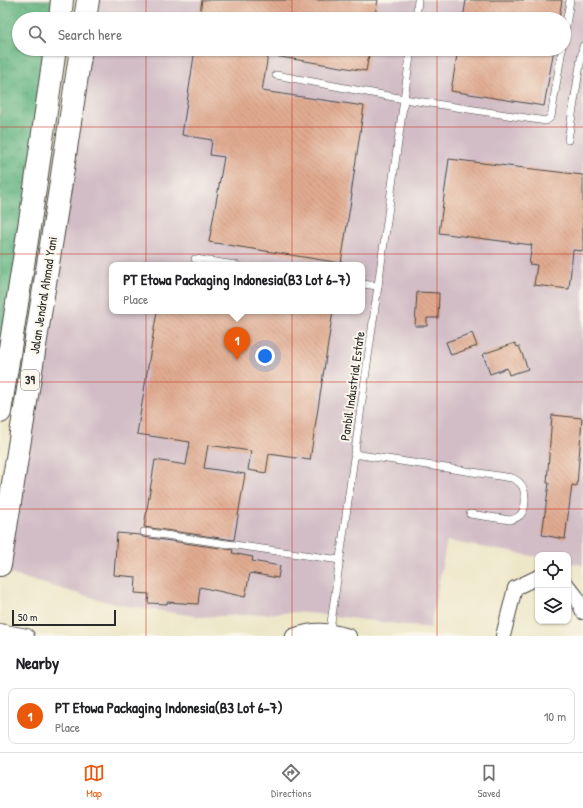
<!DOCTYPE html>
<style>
:root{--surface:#fff;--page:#f6f6f6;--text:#202124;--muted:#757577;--line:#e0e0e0;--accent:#ea580c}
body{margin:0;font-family:"Patrick Hand",sans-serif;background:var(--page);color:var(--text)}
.controls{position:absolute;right:12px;bottom:12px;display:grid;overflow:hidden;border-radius:8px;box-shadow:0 1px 3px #0004}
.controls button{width:36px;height:36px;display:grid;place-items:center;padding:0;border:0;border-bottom:1px solid var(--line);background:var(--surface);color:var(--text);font:20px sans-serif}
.scale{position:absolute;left:12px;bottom:10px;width:104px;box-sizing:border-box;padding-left:4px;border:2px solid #2b2b2b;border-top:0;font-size:11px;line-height:14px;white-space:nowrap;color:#2b2b2b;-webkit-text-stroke:3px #fbf7ec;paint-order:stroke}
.you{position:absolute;left:265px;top:356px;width:14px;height:14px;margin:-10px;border:3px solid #fff;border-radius:50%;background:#1a73e8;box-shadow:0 0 0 6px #1a73e833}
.badge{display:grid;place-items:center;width:26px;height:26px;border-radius:50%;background:var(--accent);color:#fff;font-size:13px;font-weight:700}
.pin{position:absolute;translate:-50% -33px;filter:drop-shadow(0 1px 2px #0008)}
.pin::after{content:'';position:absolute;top:21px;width:14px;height:12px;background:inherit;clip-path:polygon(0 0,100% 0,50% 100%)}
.popup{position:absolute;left:109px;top:262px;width:256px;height:52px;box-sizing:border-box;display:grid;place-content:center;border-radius:8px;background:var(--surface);filter:drop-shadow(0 1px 3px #0005);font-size:13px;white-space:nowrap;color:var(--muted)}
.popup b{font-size:15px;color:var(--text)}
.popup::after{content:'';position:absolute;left:50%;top:100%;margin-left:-8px;border:8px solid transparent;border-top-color:var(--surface)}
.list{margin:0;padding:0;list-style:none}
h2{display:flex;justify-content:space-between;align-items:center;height:52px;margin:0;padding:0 16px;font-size:17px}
h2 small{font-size:13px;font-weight:400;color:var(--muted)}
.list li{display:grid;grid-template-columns:26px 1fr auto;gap:12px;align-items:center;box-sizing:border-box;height:56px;margin:0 8px 8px;padding:0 8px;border:1px solid var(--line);border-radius:8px}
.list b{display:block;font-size:15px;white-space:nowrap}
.list p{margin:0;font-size:13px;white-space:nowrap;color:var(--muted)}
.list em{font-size:13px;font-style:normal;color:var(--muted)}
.icon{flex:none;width:22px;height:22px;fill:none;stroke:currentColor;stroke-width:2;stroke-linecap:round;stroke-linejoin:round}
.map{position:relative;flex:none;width:583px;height:636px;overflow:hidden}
.search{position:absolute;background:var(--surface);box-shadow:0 1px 3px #0004;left:12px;right:12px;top:12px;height:44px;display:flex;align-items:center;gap:10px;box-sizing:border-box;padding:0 14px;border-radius:22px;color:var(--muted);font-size:15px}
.sheet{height:116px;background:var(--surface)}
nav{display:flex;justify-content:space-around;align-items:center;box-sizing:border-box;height:56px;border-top:1px solid var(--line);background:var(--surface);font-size:11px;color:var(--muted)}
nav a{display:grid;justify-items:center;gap:2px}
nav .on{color:var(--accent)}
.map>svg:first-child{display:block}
</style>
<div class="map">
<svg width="583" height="636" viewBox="0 0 583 636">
<defs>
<pattern id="forest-crowns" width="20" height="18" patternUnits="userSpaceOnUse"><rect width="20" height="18" fill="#60b27f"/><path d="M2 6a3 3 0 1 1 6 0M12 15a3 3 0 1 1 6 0" fill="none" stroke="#4f9168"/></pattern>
<pattern id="building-back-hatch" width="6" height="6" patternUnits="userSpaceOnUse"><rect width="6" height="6" fill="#e0aa90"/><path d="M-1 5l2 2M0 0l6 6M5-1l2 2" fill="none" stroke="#c0927c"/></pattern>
</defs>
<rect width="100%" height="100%" fill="#fbf7ec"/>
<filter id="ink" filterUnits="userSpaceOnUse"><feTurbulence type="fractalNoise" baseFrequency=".025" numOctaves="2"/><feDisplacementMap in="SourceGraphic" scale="8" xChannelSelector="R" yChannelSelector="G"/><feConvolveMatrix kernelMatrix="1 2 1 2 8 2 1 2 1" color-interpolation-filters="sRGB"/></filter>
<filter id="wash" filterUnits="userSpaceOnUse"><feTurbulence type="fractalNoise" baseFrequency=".012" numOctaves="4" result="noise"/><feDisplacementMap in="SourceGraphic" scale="16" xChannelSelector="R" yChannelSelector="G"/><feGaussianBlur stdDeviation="0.9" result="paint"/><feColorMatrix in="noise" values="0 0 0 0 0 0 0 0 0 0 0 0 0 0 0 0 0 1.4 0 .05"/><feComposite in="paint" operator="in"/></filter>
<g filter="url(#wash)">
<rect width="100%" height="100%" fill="#ede6c7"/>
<path fill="#d2bdc6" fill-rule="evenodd" d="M96,0H583V565L568,563V555H538V557L447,541L430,628L300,612L202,617L115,604L3,572L88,49H564V19H93ZM112,265H362V311H112Z"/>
<polygon fill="url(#forest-crowns)" stroke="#466e55" points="0,0 59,0 56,19 19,19 19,49 51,49 0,382"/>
<g id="blocks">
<g fill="url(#building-back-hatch)">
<polygon points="202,0 378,0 374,19 199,19"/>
<polygon points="466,0 562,0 559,19 463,19"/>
<polygon points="195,49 370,49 366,71 268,55 262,91 364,106 351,194 352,194 341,263 209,242 224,157 210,155 212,140 182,135"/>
<polygon points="458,49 554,49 544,106 451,91"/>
<polygon points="449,159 583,175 583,251 573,250 569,289 534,285 537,265 529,264 532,245 439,233"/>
<polygon points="417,292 439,293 438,318 427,318 427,326 415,326"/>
<polygon points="157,311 333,311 310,460 269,454 266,473 248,470 251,451 208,445 204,468 245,474 234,540 144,527 155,460 186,465 190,442 137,434"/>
<polygon points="472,333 477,346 451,355 446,342"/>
<polygon points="515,343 517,347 519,346 528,369 509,375 507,368 490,374 483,354"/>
<polygon points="552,415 582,418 577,486 572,485 565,539 542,535 549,483 547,483"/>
<polygon points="117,533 140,535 143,537 233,550 232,553 253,557 252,561 280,566 278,578 250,573 245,597 200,587 198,604 167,602 167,604 148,603 149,594 135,593 136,577 114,575"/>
</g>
</g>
</g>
<g filter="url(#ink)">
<use href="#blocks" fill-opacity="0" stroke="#484742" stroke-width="1"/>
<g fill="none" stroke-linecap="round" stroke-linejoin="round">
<g stroke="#484742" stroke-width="8">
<g id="lane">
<polyline points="416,19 418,0"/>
<polyline points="564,38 570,0"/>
<polyline points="276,75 404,99 546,121 551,117 562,49"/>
<polyline points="568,140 583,46"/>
<polyline points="195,259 236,265"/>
<polyline points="362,284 378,286"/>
<path d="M354,454L512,478C514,479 518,481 520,483C526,489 527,507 521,514C519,517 514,519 510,520L470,514"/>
<polyline points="144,532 340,560"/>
<polyline points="330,630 411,49"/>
</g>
</g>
<g stroke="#484742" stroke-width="16">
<g id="street">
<polyline points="568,586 576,596 583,612"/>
<polyline points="0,631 27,636"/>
<path d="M293,636C314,628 328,630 349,636"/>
<polyline points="503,636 515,588 538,577"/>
</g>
</g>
<g stroke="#484742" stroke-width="24">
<g id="highway">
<polyline points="60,19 62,0"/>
<polyline points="85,19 88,0"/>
<polyline points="0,412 34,195 55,49"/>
<polyline points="0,565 59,195 81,49"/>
</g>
</g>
<use href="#lane" stroke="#fff" stroke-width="7"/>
<use href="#street" stroke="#fff" stroke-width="14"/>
<use href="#highway" stroke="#fff" stroke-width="22"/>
</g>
</g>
<path fill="none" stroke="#c8321e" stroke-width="1" stroke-opacity="0.55" d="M146,0V19M292,0V19M437,0V19M146,49V636M292,49V636M437,49V636M0,127H583M0,254H583M0,382H583M0,509H583"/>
<g text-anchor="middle" stroke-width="4" stroke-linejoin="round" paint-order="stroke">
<rect fill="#fbf7ec" stroke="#696865" stroke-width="1" x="21" y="370" width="18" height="20" rx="3"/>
<g font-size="12" font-weight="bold" fill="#2b2b2b">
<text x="30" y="384">39</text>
</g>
<g font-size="13" fill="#2b2b2b" stroke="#fbf7ec">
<text transform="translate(43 295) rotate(-81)" y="5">Jalan Jendral Ahmad Yani</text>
<text transform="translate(352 386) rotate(-82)" y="5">Panbil Industrial Estate</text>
</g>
</g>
</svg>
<div class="controls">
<button><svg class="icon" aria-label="locate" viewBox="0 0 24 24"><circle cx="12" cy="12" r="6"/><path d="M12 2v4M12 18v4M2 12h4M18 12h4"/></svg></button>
<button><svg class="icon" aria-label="layers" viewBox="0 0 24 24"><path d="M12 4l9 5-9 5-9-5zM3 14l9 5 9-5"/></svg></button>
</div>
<div class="scale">50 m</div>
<div class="you"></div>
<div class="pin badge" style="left:237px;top:360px">1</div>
<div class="popup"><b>PT Etowa Packaging Indonesia(B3 Lot 6-7)</b>Place</div>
<div class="search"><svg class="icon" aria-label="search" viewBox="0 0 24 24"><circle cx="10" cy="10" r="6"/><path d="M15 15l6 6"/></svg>Search here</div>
</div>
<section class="sheet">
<h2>Nearby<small></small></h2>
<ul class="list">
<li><span class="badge">1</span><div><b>PT Etowa Packaging Indonesia(B3 Lot 6-7)</b><p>Place</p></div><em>10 m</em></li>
</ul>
</section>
<nav>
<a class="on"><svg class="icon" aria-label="map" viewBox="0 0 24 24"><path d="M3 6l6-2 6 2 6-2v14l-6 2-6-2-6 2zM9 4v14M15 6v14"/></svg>Map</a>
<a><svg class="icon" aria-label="directions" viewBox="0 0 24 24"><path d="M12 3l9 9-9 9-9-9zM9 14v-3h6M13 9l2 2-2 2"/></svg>Directions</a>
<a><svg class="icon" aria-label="saved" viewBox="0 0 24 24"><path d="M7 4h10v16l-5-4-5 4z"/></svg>Saved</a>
</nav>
